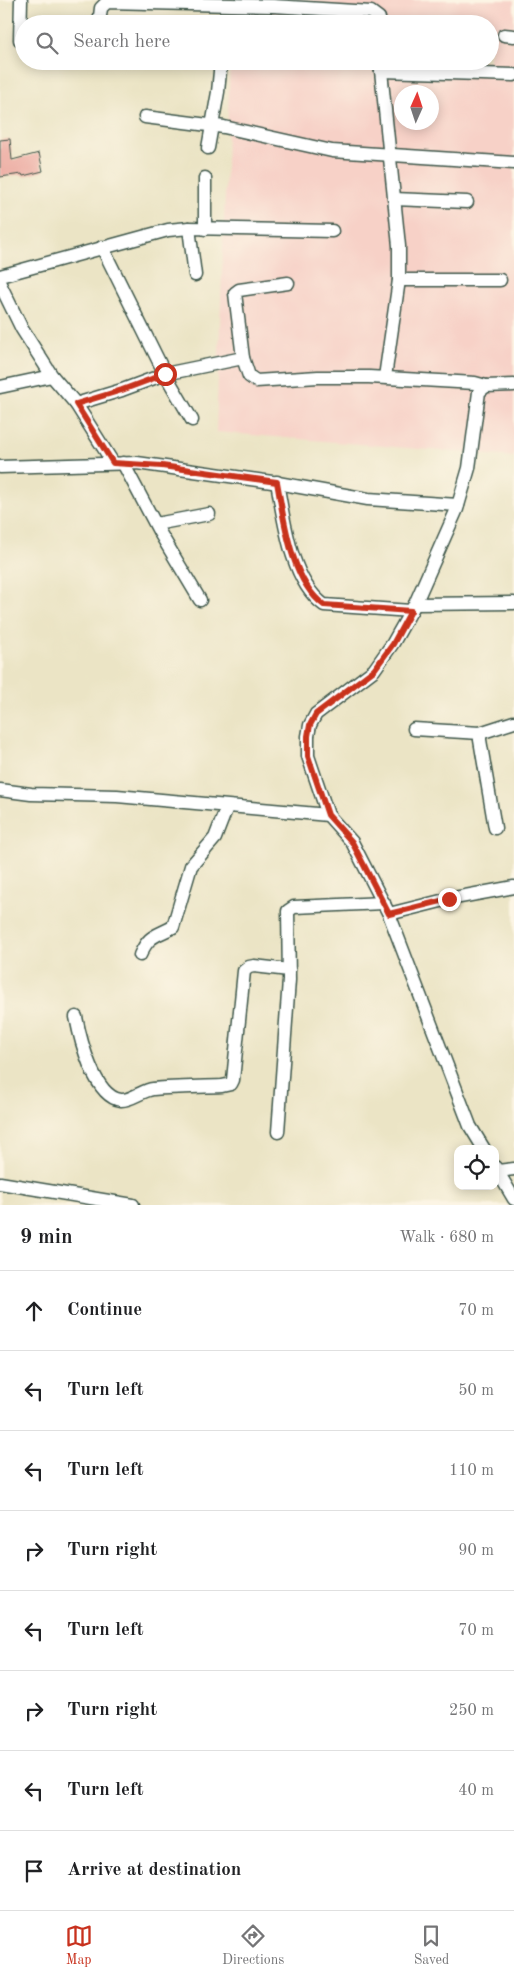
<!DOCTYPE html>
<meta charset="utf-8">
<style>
:root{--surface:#fff;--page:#f2f2f2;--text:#202124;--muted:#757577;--line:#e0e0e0;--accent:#c8321e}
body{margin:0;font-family:"Old Standard TT",serif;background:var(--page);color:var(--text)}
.controls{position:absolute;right:15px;bottom:15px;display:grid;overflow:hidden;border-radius:10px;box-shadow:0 2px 12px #0003}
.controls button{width:45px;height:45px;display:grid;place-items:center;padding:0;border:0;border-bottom:1px solid var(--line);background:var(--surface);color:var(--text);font:25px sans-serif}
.compass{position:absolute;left:394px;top:85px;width:45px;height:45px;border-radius:50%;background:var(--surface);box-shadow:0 2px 12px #0003;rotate:3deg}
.stop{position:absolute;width:15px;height:15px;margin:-11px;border:4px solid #c8321e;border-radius:50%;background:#fff}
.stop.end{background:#c8321e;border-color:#fff;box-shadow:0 1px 5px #0008}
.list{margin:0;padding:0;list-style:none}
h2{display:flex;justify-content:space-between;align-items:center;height:65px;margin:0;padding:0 20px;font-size:21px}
h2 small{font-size:16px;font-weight:400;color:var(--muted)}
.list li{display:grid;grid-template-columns:32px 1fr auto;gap:15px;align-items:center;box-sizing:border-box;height:80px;padding:0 20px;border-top:1px solid var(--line)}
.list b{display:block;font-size:19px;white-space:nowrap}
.list em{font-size:16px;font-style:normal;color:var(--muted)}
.icon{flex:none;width:28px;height:28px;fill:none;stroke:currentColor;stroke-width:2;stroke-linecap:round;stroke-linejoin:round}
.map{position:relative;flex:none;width:514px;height:1205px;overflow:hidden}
.search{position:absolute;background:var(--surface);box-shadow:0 2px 12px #0003;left:15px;right:15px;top:15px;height:55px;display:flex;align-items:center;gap:12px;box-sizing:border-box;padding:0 18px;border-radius:28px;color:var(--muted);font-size:19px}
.sheet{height:705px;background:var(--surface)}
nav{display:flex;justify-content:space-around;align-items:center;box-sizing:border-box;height:70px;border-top:1px solid var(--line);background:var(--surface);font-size:14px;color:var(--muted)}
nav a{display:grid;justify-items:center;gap:2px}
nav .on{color:var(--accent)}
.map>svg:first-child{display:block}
</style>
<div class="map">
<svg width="514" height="1205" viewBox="0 0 514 1205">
<rect width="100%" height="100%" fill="#fcf5e5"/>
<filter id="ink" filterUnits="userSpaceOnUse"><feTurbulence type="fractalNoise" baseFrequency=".02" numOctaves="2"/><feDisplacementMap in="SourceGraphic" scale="10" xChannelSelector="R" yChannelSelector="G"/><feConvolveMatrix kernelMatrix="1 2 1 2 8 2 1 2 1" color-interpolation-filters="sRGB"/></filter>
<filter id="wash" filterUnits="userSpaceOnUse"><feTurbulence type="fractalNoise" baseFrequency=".0096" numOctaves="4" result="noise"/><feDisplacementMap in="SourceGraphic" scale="20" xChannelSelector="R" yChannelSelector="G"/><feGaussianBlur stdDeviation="1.12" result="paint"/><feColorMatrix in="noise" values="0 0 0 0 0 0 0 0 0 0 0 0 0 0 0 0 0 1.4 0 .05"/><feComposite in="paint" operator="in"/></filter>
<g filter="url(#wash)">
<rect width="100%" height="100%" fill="#ebe4c5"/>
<path fill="#f7d1c7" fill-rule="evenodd" d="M232,0H514V457L216,432L230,61H490V24H231ZM402,92H432V122H402Z"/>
<g id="blocks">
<polygon fill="#e99c94" points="10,139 12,160 39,153 43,171 23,176 22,174 0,177 0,140"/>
</g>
</g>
<g filter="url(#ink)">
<use href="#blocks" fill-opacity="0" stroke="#3e564a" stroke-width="1"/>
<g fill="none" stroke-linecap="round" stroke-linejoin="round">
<g stroke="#3e564a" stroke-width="15">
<g id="minor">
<polyline points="21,0 20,40 24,44"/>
<polyline points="99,24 101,8 107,2 273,6 371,12 379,18 379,24"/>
<polyline points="504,35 514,36"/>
<polyline points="380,61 399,246 399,280 385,377"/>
<polyline points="381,71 514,75"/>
<polyline points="145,117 224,127 332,151 514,163"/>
<polyline points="208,148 218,92 221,61"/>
<polyline points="205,178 205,229"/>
<polyline points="394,199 467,202"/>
<polyline points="189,228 195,275"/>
<polyline points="102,247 165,374 192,420"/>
<polyline points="0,276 168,230 189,228 332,231"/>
<polyline points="399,280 500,280"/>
<polyline points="288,283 239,290 235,293 243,358 249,376 256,381 318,377 369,377 475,383 486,386"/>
<polyline points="0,284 22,329 52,376 76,404 113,463"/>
<polyline points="0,387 52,376"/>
<polyline points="76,404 122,390 165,374 243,358"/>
<polyline points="123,463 160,533 200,600"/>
<polyline points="0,467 137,463 272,482 368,499 458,505"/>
<path d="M277,482C284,521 291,581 324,605L411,611"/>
<polyline points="156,524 209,514"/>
<polyline points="415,604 514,603"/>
<polyline points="414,729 480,733"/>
<polyline points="0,790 31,794 117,796 328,815"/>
<polyline points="495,828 480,740 480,733 514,722"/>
<polyline points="389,914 449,899 514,887"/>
<path d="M140,955C149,935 154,937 173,927L191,866L215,838L227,807"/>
<path d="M76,1017C80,1038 94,1097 121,1100C130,1101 143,1090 153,1089C176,1087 199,1087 222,1086L231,1084L233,1080L244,971L249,967L254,966L289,970"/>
<polyline points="278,1132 289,980 288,911 294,907 384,903"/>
<polyline points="484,1149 470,1126 389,914 352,842 328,815 308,756 308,736 310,725 316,714 374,670 393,643 415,604 457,509 469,468 479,392 486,386 514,385"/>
<polyline points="495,1167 514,1199"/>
<polyline points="498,1171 514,1169"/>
<polyline points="0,1183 133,1205"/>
</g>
</g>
<use href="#minor" stroke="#fff" stroke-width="12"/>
</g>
</g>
<g fill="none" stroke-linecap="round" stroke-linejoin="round" filter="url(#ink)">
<path stroke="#c8321e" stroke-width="6" d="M165,374L122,390L76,404L113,463L162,466L277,482C284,520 291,581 324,605L411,611L393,644L374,670L316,714L310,725L308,736V756L328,815L352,842L389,914L449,899"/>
</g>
</svg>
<div class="controls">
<button><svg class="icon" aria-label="locate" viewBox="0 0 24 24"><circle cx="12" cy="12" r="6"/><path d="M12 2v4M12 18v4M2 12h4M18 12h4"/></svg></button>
</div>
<svg class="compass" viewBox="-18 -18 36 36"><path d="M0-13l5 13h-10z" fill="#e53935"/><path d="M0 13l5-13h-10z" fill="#757577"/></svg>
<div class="stop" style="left:165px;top:374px"></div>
<div class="stop end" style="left:449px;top:899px"></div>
<div class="search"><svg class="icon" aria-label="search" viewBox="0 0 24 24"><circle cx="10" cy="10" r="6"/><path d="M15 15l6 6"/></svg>Search here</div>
</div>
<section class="sheet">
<h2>9 min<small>Walk · 680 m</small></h2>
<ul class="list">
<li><svg class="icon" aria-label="ahead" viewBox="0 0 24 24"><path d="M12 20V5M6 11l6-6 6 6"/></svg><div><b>Continue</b></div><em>70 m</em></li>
<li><svg class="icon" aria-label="left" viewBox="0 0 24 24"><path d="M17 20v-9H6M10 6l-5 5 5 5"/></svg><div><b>Turn left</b></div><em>50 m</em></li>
<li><svg class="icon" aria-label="left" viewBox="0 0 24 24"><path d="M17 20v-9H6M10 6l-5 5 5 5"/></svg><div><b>Turn left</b></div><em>110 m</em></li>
<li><svg class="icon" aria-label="right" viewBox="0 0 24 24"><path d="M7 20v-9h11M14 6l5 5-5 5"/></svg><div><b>Turn right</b></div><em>90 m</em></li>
<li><svg class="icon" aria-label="left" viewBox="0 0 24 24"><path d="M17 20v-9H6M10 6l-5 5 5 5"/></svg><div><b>Turn left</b></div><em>70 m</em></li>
<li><svg class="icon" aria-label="right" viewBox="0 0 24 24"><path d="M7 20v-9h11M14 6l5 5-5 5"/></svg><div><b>Turn right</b></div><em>250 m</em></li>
<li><svg class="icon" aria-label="left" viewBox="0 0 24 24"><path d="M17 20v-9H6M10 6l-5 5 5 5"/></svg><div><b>Turn left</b></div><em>40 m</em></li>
<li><svg class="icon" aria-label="arrive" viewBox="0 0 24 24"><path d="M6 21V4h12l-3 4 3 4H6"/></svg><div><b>Arrive at destination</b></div></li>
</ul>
</section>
<nav>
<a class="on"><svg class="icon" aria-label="map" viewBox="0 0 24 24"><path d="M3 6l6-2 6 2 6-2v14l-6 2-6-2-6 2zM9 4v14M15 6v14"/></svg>Map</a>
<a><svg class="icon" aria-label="directions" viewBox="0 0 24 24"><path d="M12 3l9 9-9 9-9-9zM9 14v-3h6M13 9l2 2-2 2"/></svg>Directions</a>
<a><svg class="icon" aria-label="saved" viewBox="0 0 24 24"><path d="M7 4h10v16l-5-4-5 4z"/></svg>Saved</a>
</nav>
